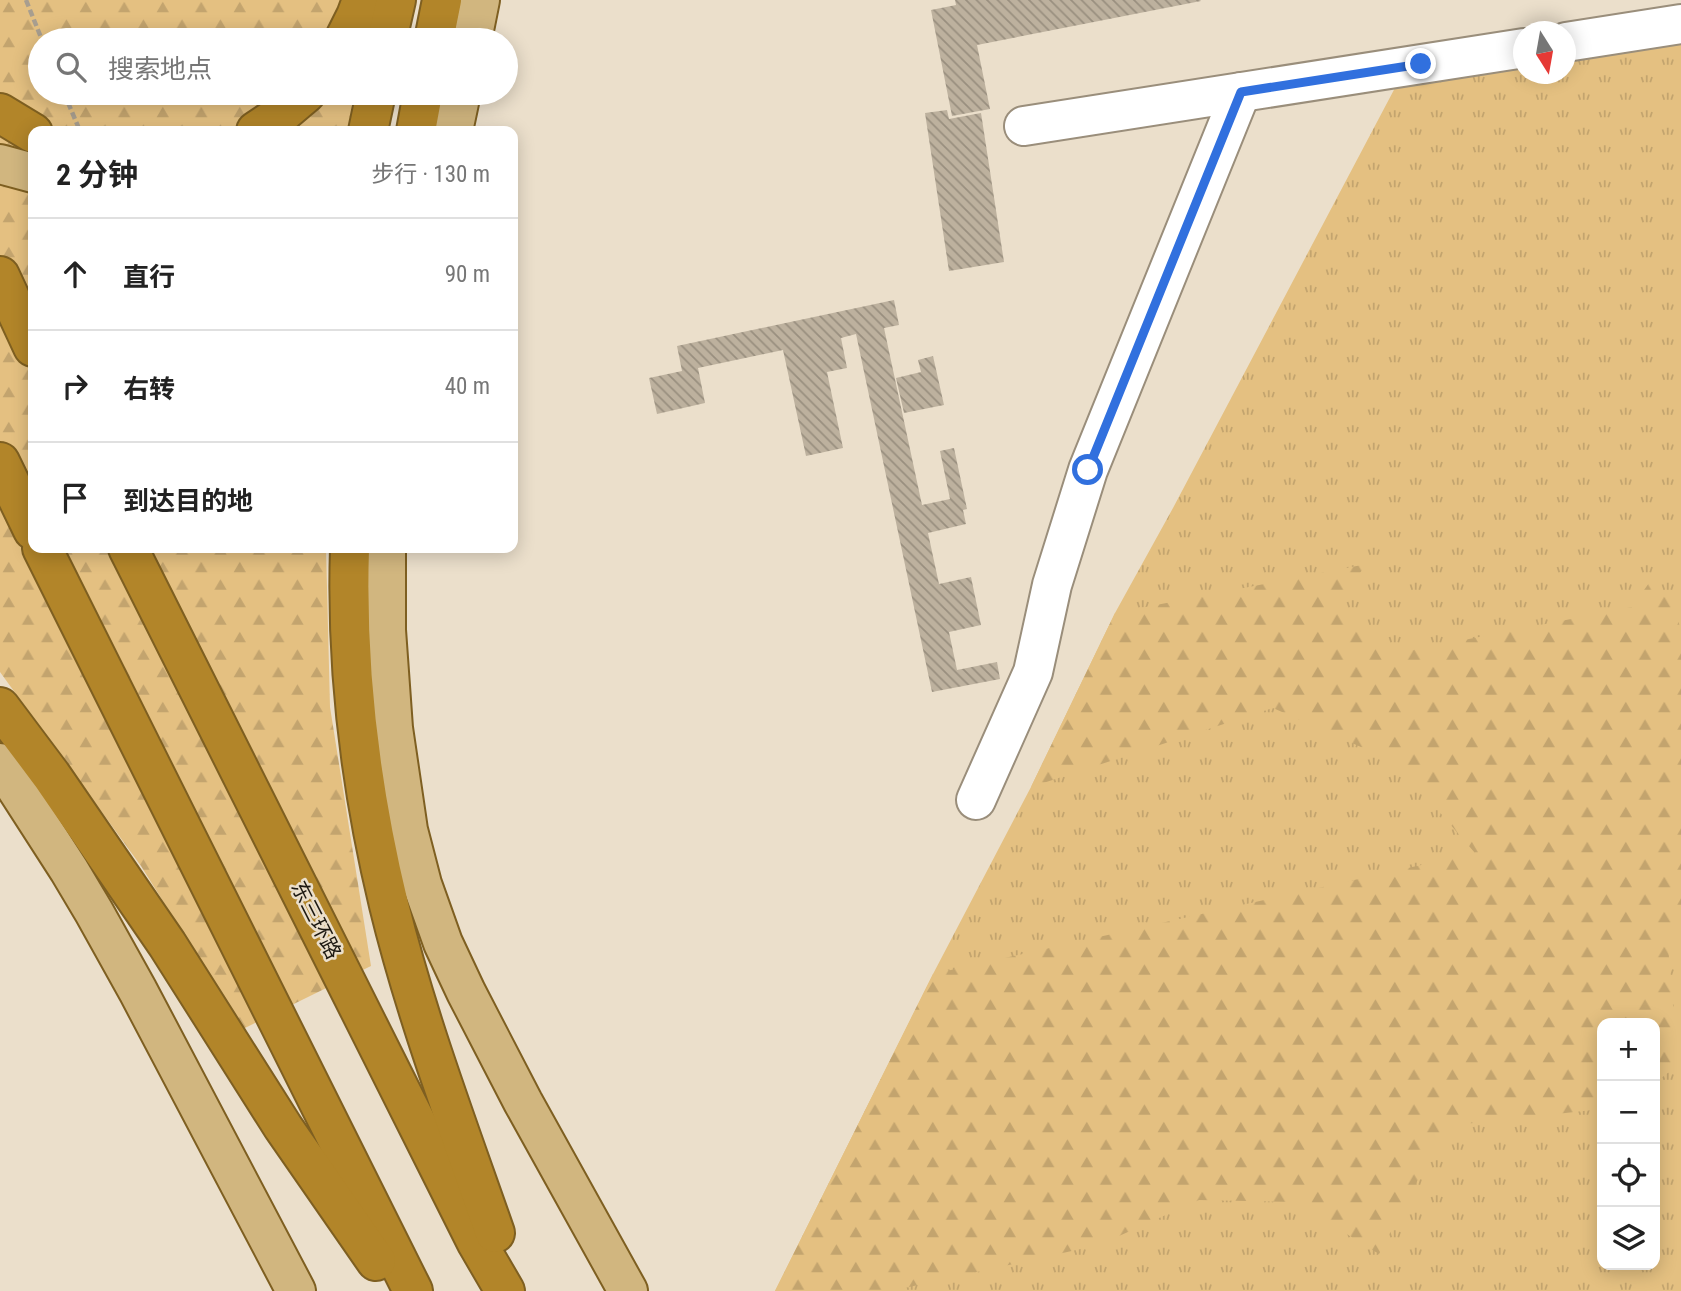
<!DOCTYPE html>
<html lang="zh">
<meta charset="utf-8">
<style>
:root{--surface:#fff;--page:#f6f6f6;--text:#222;--muted:#767676;--line:#e0e0e0}
body{margin:0;font-family:"Roboto Condensed","Noto Sans SC",sans-serif;background:var(--page);color:var(--text)}
.controls{position:absolute;right:21px;bottom:21px;display:grid;overflow:hidden;border-radius:14px;box-shadow:0 4px 18px #0003}
.controls button{width:63px;height:63px;display:grid;place-items:center;padding:0;border:0;border-bottom:2px solid var(--line);background:var(--surface);color:var(--text);font:35px sans-serif}
.compass{position:absolute;left:1513px;top:21px;width:63px;height:63px;border-radius:50%;background:var(--surface);box-shadow:0 4px 18px #0003;rotate:169deg}
.stop{position:absolute;width:21px;height:21px;margin:-16px;border:5px solid #3170de;border-radius:50%;background:#fff}
.stop.end{background:#3170de;border-color:#fff;box-shadow:0 2px 7px #0008}
.list{margin:0;padding:0;list-style:none}
h2{display:flex;justify-content:space-between;align-items:center;height:91px;margin:0;padding:0 28px;font-size:30px}
h2 small{font-size:23px;font-weight:400;color:var(--muted)}
.list li{display:grid;grid-template-columns:46px 1fr auto;gap:21px;align-items:center;box-sizing:border-box;height:112px;padding:0 28px;border-top:2px solid var(--line)}
.list b{display:block;font-size:26px;white-space:nowrap}
.list em{font-size:23px;font-style:normal;color:var(--muted)}
.icon{flex:none;width:38px;height:38px;fill:none;stroke:currentColor;stroke-width:2;stroke-linecap:round;stroke-linejoin:round}
.map{position:relative;flex:none;width:1681px;height:1291px;overflow:hidden}
.search{position:absolute;background:var(--surface);box-shadow:0 4px 18px #0003;left:28px;top:28px;width:490px;height:77px;display:flex;align-items:center;gap:18px;box-sizing:border-box;padding:0 24px;border-radius:38px;color:var(--muted);font-size:26px}
.panel{position:absolute;background:var(--surface);box-shadow:0 4px 18px #0003;left:28px;top:126px;width:490px;height:427px;border-radius:14px}
.map>svg:first-child{display:block}
</style>
<div class="map">
<svg width="1681" height="1291" viewBox="0 0 1681 1291">
<defs>
<pattern id="grass-tufts" width="24" height="20" patternUnits="userSpaceOnUse" patternTransform="scale(1.75)"><rect width="24" height="20" fill="#e4c081"/><path d="M3 7l-1-3M5 7V3M7 7l1-3M15 17l-1-3M17 17v-4M19 17l1-3" fill="none" stroke="#c3a46e"/></pattern>
<pattern id="forest-firs" width="22" height="20" patternUnits="userSpaceOnUse" patternTransform="scale(1.75)"><rect width="22" height="20" fill="#e4c081"/><path d="M5 1l3.5 6h-7zM16 11l3.5 6h-7z" fill="#c3a46e"/></pattern>
<pattern id="building-back-hatch" width="6" height="6" patternUnits="userSpaceOnUse" patternTransform="scale(1.75)"><rect width="6" height="6" fill="#bdb19e"/><path d="M-1 5l2 2M0 0l6 6M5-1l2 2" fill="none" stroke="#998f7f"/></pattern>
</defs>
<rect width="100%" height="100%" fill="#ebdfcb"/>
<path fill="url(#grass-tufts)" fill-rule="evenodd" d="M1681,44V1291H775L933,974L1031,787L1115,613L1173,508L1396,86L1523,67L1524,74H1566V61ZM1602,1023H1655V1265H1602Z"/>
<g fill="url(#forest-firs)">
<polygon points="0,0 404,0 395,40 40,40 40,93 384,93 377,131 33,131 33,548 326,548 330,707 371,966 243,1029 141,866 0,672"/>
<polygon points="1367,564 1332,608 1398,653 1632,607 1649,583 1675,604 1681,633 1681,787 1675,803 1681,817 1681,931 1668,946 1678,1065 1655,1083 1655,1023 1602,1023 1602,1109 1446,1126 1379,1254 1295,1202 1199,1200 1099,1245 891,1291 775,1291 933,974 1475,853 1397,763 1273,708 1031,787 1115,613"/>
</g>
<g fill="url(#building-back-hatch)">
<polygon points="955,0 1200,0 1201,1 977,45 990,109 952,116 931,10 956,5"/>
<polygon points="947,110 949,119 981,113 1004,262 949,271 925,113"/>
<polygon points="894,300 899,325 884,328 922,505 950,499 940,451 954,448 967,509 963,510 966,524 928,533 939,584 971,577 981,625 949,632 957,670 997,662 1000,679 932,692 856,334 841,338 847,368 827,372 843,448 806,456 783,350 698,368 705,403 657,414 649,378 682,371 677,346"/>
<polygon points="933,356 944,405 904,413 896,378 921,372 918,360"/>
</g>
<g fill="none" stroke-linecap="round" stroke-linejoin="round">
<g stroke="#9a8e7b" stroke-width="42">
<g id="minor">
<polyline points="1566,42 1681,24"/>
<polyline points="1024,126 1524,48"/>
<polyline points="976,800 1033,672 1052,585 1088,470 1241,92"/>
</g>
</g>
<g stroke="#7e5f21" stroke-width="42">
<g id="major">
<polyline points="472,40 480,0"/>
<polyline points="453,131 461,93"/>
<polyline points="0,164 33,173"/>
<polyline points="386,548 386,630 393,728 408,830 422,884 443,943 466,992 523,1102 628,1291"/>
<polyline points="0,763 69,870 94,912 138,991 296,1291"/>
</g>
</g>
<g stroke="#7e5f21" stroke-width="42">
<g id="highway">
<polyline points="344,40 356,16 362,0"/>
<polyline points="387,40 396,0"/>
<polyline points="434,40 442,0"/>
<polyline points="0,113 33,133"/>
<polyline points="256,131 280,115 306,93"/>
<polyline points="368,131 376,93"/>
<polyline points="416,131 423,93"/>
<polyline points="0,276 33,347"/>
<polyline points="0,462 33,530"/>
<polyline points="42,548 413,1291"/>
<polyline points="128,548 477,1243 505,1291"/>
<path d="M350,548C346,670 360,785 389,905C416,1016 457,1124 495,1233"/>
<polyline points="0,707 51,775 167,944 283,1127 376,1261"/>
</g>
</g>
<g stroke="#a89e8f" stroke-width="4.5" stroke-dasharray="7 3.5" stroke-linecap="butt">
<polyline points="26,0 42,40"/>
<polyline points="64,93 80,131"/>
</g>
<use href="#minor" stroke="#fff" stroke-width="38"/>
<use href="#major" stroke="#d1b67f" stroke-width="38"/>
<use href="#highway" stroke="#b28529" stroke-width="38"/>
</g>
<g fill="none" stroke-linecap="round" stroke-linejoin="round">
<polyline stroke="#3170de" stroke-width="9" points="1088,470 1241,92 1421,64"/>
</g>
<g text-anchor="middle" stroke-width="5" stroke-linejoin="round" paint-order="stroke">
<g font-size="21" fill="#1d1912" stroke="#ebdfcb">
<text transform="translate(316 920) rotate(63)" y="7">东三环路</text>
</g>
</g>
</svg>
<div class="controls">
<button>+</button>
<button>−</button>
<button><svg class="icon" aria-label="locate" viewBox="0 0 24 24"><circle cx="12" cy="12" r="6"/><path d="M12 2v4M12 18v4M2 12h4M18 12h4"/></svg></button>
<button><svg class="icon" aria-label="layers" viewBox="0 0 24 24"><path d="M12 4l9 5-9 5-9-5zM3 14l9 5 9-5"/></svg></button>
</div>
<svg class="compass" viewBox="-18 -18 36 36"><path d="M0-13l5 13h-10z" fill="#e53935"/><path d="M0 13l5-13h-10z" fill="#767676"/></svg>
<div class="stop" style="left:1088px;top:470px"></div>
<div class="stop end" style="left:1421px;top:64px"></div>
<div class="search"><svg class="icon" aria-label="search" viewBox="0 0 24 24"><circle cx="10" cy="10" r="6"/><path d="M15 15l6 6"/></svg>搜索地点</div>
<section class="panel">
<h2>2 分钟<small>步行 · 130 m</small></h2>
<ul class="list">
<li><svg class="icon" aria-label="ahead" viewBox="0 0 24 24"><path d="M12 20V5M6 11l6-6 6 6"/></svg><div><b>直行</b></div><em>90 m</em></li>
<li><svg class="icon" aria-label="right" viewBox="0 0 24 24"><path d="M7 20v-9h11M14 6l5 5-5 5"/></svg><div><b>右转</b></div><em>40 m</em></li>
<li><svg class="icon" aria-label="arrive" viewBox="0 0 24 24"><path d="M6 21V4h12l-3 4 3 4H6"/></svg><div><b>到达目的地</b></div></li>
</ul>
</section>
</div>
